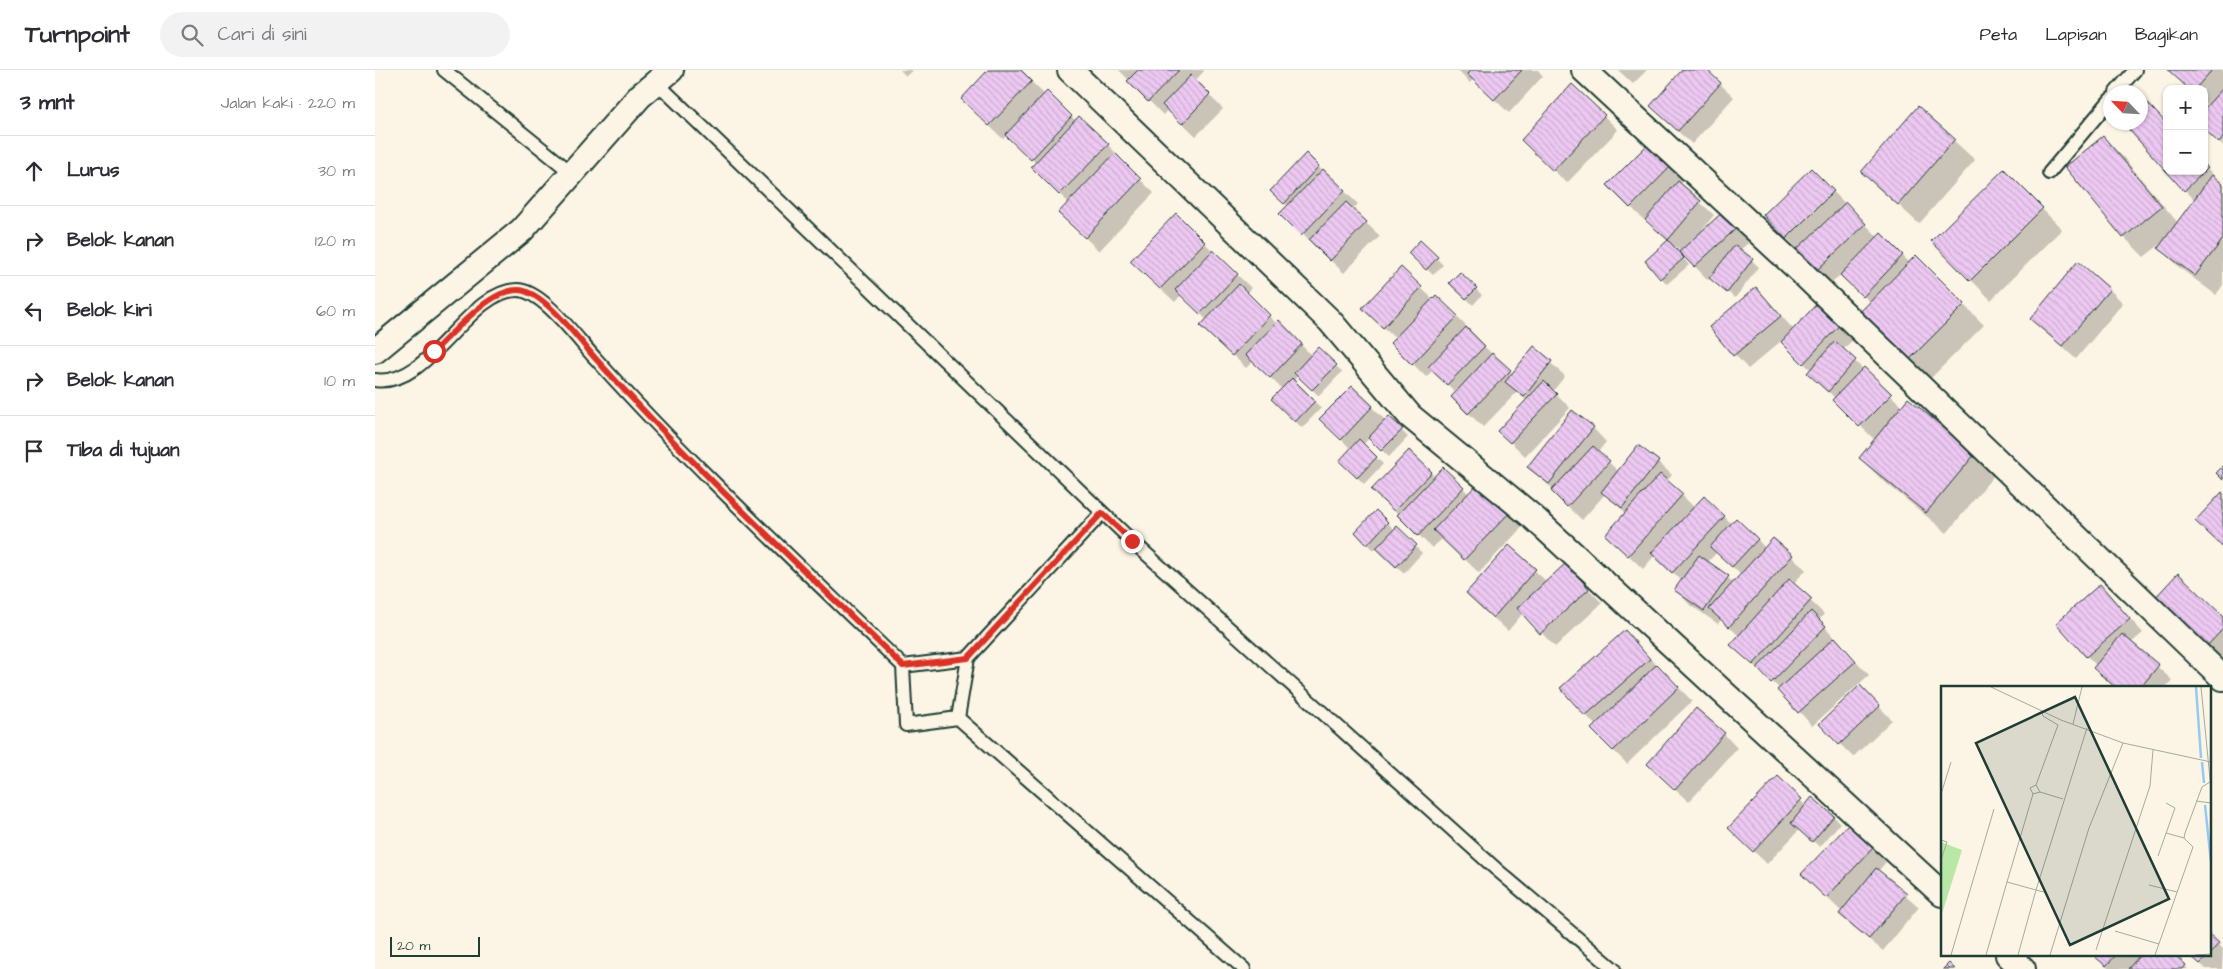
<!DOCTYPE html>
<html lang="id">
<meta charset="utf-8">
<style>
:root{--surface:#fff;--page:#f2f2f3;--text:#2b2b33;--muted:#7c7c81;--line:#e1e1e2}
body{margin:0;font-family:"Architects Daughter",sans-serif;background:var(--page);color:var(--text)}
.controls{position:absolute;right:15px;top:15px;display:grid;overflow:hidden;border-radius:10px;box-shadow:0 1px 4px #0004}
.controls button{width:45px;height:45px;display:grid;place-items:center;padding:0;border:0;border-bottom:1px solid var(--line);background:var(--surface);color:var(--text);font:25px sans-serif}
.compass{position:absolute;left:1728px;top:15px;width:45px;height:45px;border-radius:50%;background:var(--surface);box-shadow:0 1px 4px #0004;rotate:295deg}
.scale{position:absolute;left:15px;bottom:12px;width:90px;box-sizing:border-box;padding-left:5px;border:2px solid #1f3d34;border-top:0;font-size:14px;line-height:18px;white-space:nowrap;color:#1f3d34;-webkit-text-stroke:4px #fcf5e5;paint-order:stroke}
.stop{position:absolute;width:15px;height:15px;margin:-11px;border:4px solid #d93025;border-radius:50%;background:#fff}
.stop.end{background:#d93025;border-color:#fff;box-shadow:0 1px 5px #0008}
.list{margin:0;padding:0;list-style:none}
h2{display:flex;justify-content:space-between;align-items:center;height:65px;margin:0;padding:0 20px;font-size:21px}
h2 small{font-size:16px;font-weight:400;color:var(--muted)}
.list li{display:grid;grid-template-columns:32px 1fr auto;gap:15px;align-items:center;box-sizing:border-box;height:70px;padding:0 20px;border-top:1px solid var(--line)}
.list b{display:block;font-size:19px;white-space:nowrap}
.list em{font-size:16px;font-style:normal;color:var(--muted)}
.icon{flex:none;width:28px;height:28px;fill:none;stroke:currentColor;stroke-width:2;stroke-linecap:round;stroke-linejoin:round}
.map{position:relative;flex:none;width:1848px;height:899px;overflow:hidden}
header{display:flex;align-items:center;gap:30px;box-sizing:border-box;height:70px;padding:0 25px;background:var(--surface);border-bottom:1px solid var(--line)}
header strong{font-size:24px}
nav{display:flex;gap:28px;margin-inline-start:auto;font-size:18px}
.search{width:350px;height:45px;background:var(--page);display:flex;align-items:center;gap:12px;box-sizing:border-box;padding:0 18px;border-radius:28px;color:var(--muted);font-size:19px}
main{display:flex}
aside{flex:1;background:var(--surface)}
.map>svg:first-child{display:block}
</style>
<header>
<strong>Turnpoint</strong>
<div class="search"><svg class="icon" aria-label="search" viewBox="0 0 24 24"><circle cx="10" cy="10" r="6"/><path d="M15 15l6 6"/></svg>Cari di sini</div>
<nav><a>Peta</a><a>Lapisan</a><a>Bagikan</a></nav>
</header>
<main>
<aside>
<h2>3 mnt<small>Jalan kaki · 220 m</small></h2>
<ul class="list">
<li><svg class="icon" aria-label="ahead" viewBox="0 0 24 24"><path d="M12 20V5M6 11l6-6 6 6"/></svg><div><b>Lurus</b></div><em>30 m</em></li>
<li><svg class="icon" aria-label="right" viewBox="0 0 24 24"><path d="M7 20v-9h11M14 6l5 5-5 5"/></svg><div><b>Belok kanan</b></div><em>120 m</em></li>
<li><svg class="icon" aria-label="left" viewBox="0 0 24 24"><path d="M17 20v-9H6M10 6l-5 5 5 5"/></svg><div><b>Belok kiri</b></div><em>60 m</em></li>
<li><svg class="icon" aria-label="right" viewBox="0 0 24 24"><path d="M7 20v-9h11M14 6l5 5-5 5"/></svg><div><b>Belok kanan</b></div><em>10 m</em></li>
<li><svg class="icon" aria-label="arrive" viewBox="0 0 24 24"><path d="M6 21V4h12l-3 4 3 4H6"/></svg><div><b>Tiba di tujuan</b></div></li>
</ul>
</aside>
<div class="map">
<svg width="1848" height="899" viewBox="0 0 1848 899">
<defs>
<pattern id="building-back-hatch" width="6" height="6" patternUnits="userSpaceOnUse" patternTransform="scale(1.25)"><rect width="6" height="6" fill="#edc8f2"/><path d="M-1 5l2 2M0 0l6 6M5-1l2 2" fill="none" stroke="#cbadd0"/></pattern>
</defs>
<rect width="100%" height="100%" fill="#fcf5e5"/>
<filter id="ink" filterUnits="userSpaceOnUse"><feTurbulence type="fractalNoise" baseFrequency=".02" numOctaves="2"/><feDisplacementMap in="SourceGraphic" scale="10" xChannelSelector="R" yChannelSelector="G"/><feConvolveMatrix kernelMatrix="1 2 1 2 8 2 1 2 1" color-interpolation-filters="sRGB"/></filter>
<g filter="url(#ink)">
<g fill="#0003" fill-rule="evenodd">
<polygon points="525,0 538,0 531,6"/>
<polygon points="615,0 644,0 670,25 672,23 701,51 733,75 746,88 745,90 779,123 724,181 685,143 694,133 657,97 661,93 632,65 628,69 601,43"/>
<polygon points="744,0 828,0 829,1 820,11 848,39 821,66 793,39 788,45"/>
<polygon points="1082,0 1163,0 1168,6 1134,43 1098,9 1095,13"/>
<polygon points="1243,0 1272,0 1258,14"/>
<polygon points="1309,0 1330,0 1359,27 1317,74 1290,50"/>
<polygon points="1795,0 1848,0 1848,76 1835,63 1833,36 1829,32 1829,19 1814,19"/>
<polygon points="1767,29 1792,55 1766,52"/>
<polygon points="1543,38 1600,90 1544,154 1488,102"/>
<polygon points="1229,46 1243,60 1192,113 1161,84"/>
<polygon points="1728,67 1748,87 1803,153 1820,130 1810,120 1829,101 1829,95 1848,115 1848,215 1841,225 1805,198 1785,178 1788,172 1769,187 1749,167 1692,98"/>
<polygon points="1279,69 1315,105 1305,114 1339,145 1327,160 1328,162 1352,139 1380,167 1365,180 1384,197 1360,228 1336,208 1333,210 1301,177 1299,177 1314,195 1292,214 1271,191 1294,171 1271,149 1269,150 1234,115"/>
<polygon points="931,85 983,134 977,140 1005,166 969,203 906,144 913,136 897,121"/>
<polygon points="1436,99 1503,167 1506,165 1535,193 1541,187 1609,255 1553,311 1486,243 1496,233 1466,204 1456,214 1390,145"/>
<polygon points="1629,101 1687,159 1616,230 1558,171"/>
<polygon points="801,145 876,218 871,223 902,254 904,252 937,286 944,279 967,302 944,326 923,306 918,311 946,338 927,358 898,329 907,319 878,291 871,298 841,269 832,250 806,225 800,232 770,204"/>
<polygon points="1045,172 1068,195 1058,205 1035,183"/>
<polygon points="1085,204 1107,225 1098,235 1076,213"/>
<polygon points="1046,218 1059,230 1061,227 1082,247 1096,261 1094,262 1138,304 1159,278 1190,306 1178,321 1195,338 1150,386 1124,361 1152,331 1142,322 1108,357 1077,327 1081,323 1058,300 1051,307 1017,273 1021,269 1002,252"/>
<polygon points="1381,218 1419,260 1449,227 1485,262 1468,280 1527,336 1599,385 1619,405 1572,463 1505,408 1485,388 1500,370 1459,330 1460,328 1434,303 1436,300 1406,271 1373,299 1335,257"/>
<polygon points="1734,219 1748,233 1701,289 1656,249"/>
<polygon points="977,318 1011,351 1014,348 1033,367 1014,387 994,368 988,375 1008,394 989,414 966,391 976,379 946,349"/>
<path d="M1218,358L1231,372L1223,382L1243,401L1283,392L1297,405L1292,411L1320,438L1330,428L1357,454L1382,469L1390,478L1398,469L1417,486L1431,500L1418,514L1449,544L1444,550L1494,605L1437,656L1405,619L1357,575L1364,566L1346,549L1343,554L1314,534L1301,520L1307,511L1280,485L1268,499L1246,478L1251,443L1230,424L1207,450L1177,421L1179,420L1153,397ZM1342,482L1366,505L1359,513L1333,492Z"/>
<polygon points="1035,381 1060,407 1068,399 1094,424 1107,411 1151,453 1104,503 1068,468 1057,478 998,420"/>
<polygon points="1001,442 1020,460 1022,458 1047,483 1029,503 1002,477 999,480 981,462"/>
<polygon points="1134,477 1172,512 1204,509 1227,533 1180,577 1148,543 1133,561 1106,537"/>
<polygon points="1725,515 1768,563 1756,573 1797,610 1790,618 1740,618 1720,598 1722,596 1712,586"/>
<polygon points="1793,544 1848,548 1848,587 1843,592"/>
<polygon points="1263,576 1317,631 1252,694 1217,659 1221,656 1211,645"/>
<polygon points="1498,630 1517,650 1478,687 1465,674"/>
<polygon points="1349,664 1362,678 1314,732 1287,708"/>
<polygon points="1403,708 1431,736 1458,746 1465,753 1445,777 1424,760 1392,794 1355,758"/>
<polygon points="1497,779 1511,792 1503,801 1544,837 1508,881 1479,857 1465,844 1467,842 1442,818"/>
<polygon points="1834,866 1848,879 1847,899 1831,899 1816,885 1834,885"/>
<polygon points="1718,885 1798,885 1813,899 1734,899"/>
</g>
<g fill="url(#building-back-hatch)" stroke="#1f3d34">
<polygon points="613,0 646,0 657,11 614,56 586,29"/>
<polygon points="763,0 804,0 773,32 752,11"/>
<polygon points="1096,0 1147,0 1119,30 1092,4"/>
<polygon points="1307,0 1332,0 1346,13 1303,61 1275,36"/>
<polygon points="1793,0 1837,0 1820,19 1814,19"/>
<polygon points="816,5 835,24 807,54 787,35"/>
<polygon points="1197,14 1230,45 1178,101 1146,70"/>
<polygon points="1848,18 1848,68 1844,73 1829,59 1829,39"/>
<polygon points="672,21 697,46 656,90 630,65"/>
<polygon points="1767,27 1792,54 1792,101 1829,101 1829,95 1833,98 1809,121 1747,52 1766,52"/>
<polygon points="1543,36 1580,69 1523,135 1486,102"/>
<polygon points="704,46 734,74 684,125 656,97"/>
<polygon points="1728,66 1787,136 1748,168 1690,97"/>
<polygon points="1279,68 1302,90 1255,138 1232,115"/>
<polygon points="740,83 766,109 710,168 683,143"/>
<polygon points="931,83 944,96 909,134 895,121"/>
<polygon points="1436,98 1459,121 1411,169 1388,145"/>
<polygon points="948,99 970,120 926,166 904,144"/>
<polygon points="1629,99 1668,138 1595,211 1556,171"/>
<polygon points="1837,105 1848,114 1848,169 1820,206 1783,178"/>
<polygon points="1303,111 1326,131 1293,170 1270,150"/>
<polygon points="971,132 992,152 955,191 934,170"/>
<polygon points="1471,132 1491,154 1441,201 1421,180"/>
<polygon points="1353,137 1367,153 1319,197 1304,182"/>
<polygon points="801,143 830,172 785,219 755,191"/>
<polygon points="1506,163 1528,185 1488,227 1465,205"/>
<polygon points="1045,170 1063,187 1051,200 1033,183"/>
<polygon points="1293,170 1309,188 1285,209 1270,191"/>
<polygon points="1360,175 1378,189 1352,223 1334,208"/>
<polygon points="838,180 863,204 825,244 800,220"/>
<polygon points="1541,185 1590,234 1532,292 1484,243"/>
<polygon points="1703,191 1735,219 1687,276 1655,249"/>
<polygon points="1026,197 1047,217 1008,258 987,238"/>
<polygon points="1085,202 1102,218 1091,229 1074,213"/>
<polygon points="864,214 895,245 857,286 825,256"/>
<polygon points="1381,217 1406,246 1358,286 1334,257"/>
<polygon points="1061,225 1083,246 1037,295 1015,273"/>
<polygon points="1449,226 1472,247 1428,294 1406,272"/>
<polygon points="904,250 927,274 895,308 870,285"/>
<polygon points="1091,257 1110,276 1072,315 1053,297"/>
<polygon points="1460,271 1481,290 1453,322 1432,303"/>
<polygon points="1159,276 1177,291 1149,327 1130,312"/>
<polygon points="943,277 962,295 937,320 919,303"/>
<polygon points="1117,283 1136,300 1093,344 1076,327"/>
<polygon points="1489,297 1517,324 1484,357 1457,330"/>
<polygon points="917,308 940,331 920,352 896,329"/>
<polygon points="1169,311 1182,324 1135,373 1122,361"/>
<polygon points="977,316 998,336 966,370 944,349"/>
<polygon points="1533,328 1600,384 1551,443 1484,388"/>
<polygon points="1197,340 1219,357 1174,414 1152,397"/>
<polygon points="1014,346 1028,359 1006,381 993,368"/>
<polygon points="984,369 1002,387 982,408 964,391"/>
<polygon points="1263,375 1284,391 1247,438 1226,422"/>
<polygon points="1218,376 1235,391 1192,437 1176,421"/>
<polygon points="1034,380 1057,402 1019,441 996,420"/>
<polygon points="1848,396 1848,410 1841,403"/>
<polygon points="1068,397 1089,417 1043,466 1022,445"/>
<polygon points="1285,404 1308,424 1253,486 1230,465"/>
<polygon points="1107,409 1138,439 1089,490 1058,460"/>
<polygon points="1847,422 1848,423 1848,477 1820,451"/>
<polygon points="1329,426 1350,446 1297,503 1276,483"/>
<polygon points="1001,440 1013,452 992,475 980,462"/>
<polygon points="1361,448 1383,469 1357,497 1335,477"/>
<polygon points="1022,456 1042,475 1021,497 1001,478"/>
<polygon points="1398,468 1418,485 1354,557 1334,539"/>
<polygon points="1134,475 1161,499 1118,548 1091,523"/>
<polygon points="1324,485 1354,506 1329,541 1299,520"/>
<polygon points="1191,493 1214,519 1165,564 1142,538"/>
<polygon points="1803,503 1848,546 1848,559 1829,579 1778,530"/>
<polygon points="1414,509 1437,529 1378,595 1355,575"/>
<polygon points="1725,514 1755,549 1711,587 1681,553"/>
<polygon points="1436,541 1451,556 1396,613 1382,598"/>
<polygon points="1250,560 1275,589 1210,646 1185,618"/>
<polygon points="1747,564 1784,595 1765,618 1741,618 1718,598"/>
<polygon points="1460,567 1481,591 1423,643 1402,620"/>
<polygon points="1282,594 1304,617 1238,681 1216,659"/>
<polygon points="1485,615 1505,636 1464,675 1444,654"/>
<polygon points="1321,638 1350,663 1300,720 1272,694"/>
<polygon points="1403,706 1427,729 1378,782 1353,758"/>
<polygon points="1437,727 1459,746 1437,772 1416,753"/>
<polygon points="1473,755 1498,778 1451,828 1426,804"/>
<polygon points="1501,798 1532,823 1494,869 1464,844"/>
<polygon points="1834,864 1844,873 1834,885"/>
<polygon points="1718,885 1741,885 1731,896"/>
<polygon points="1765,885 1800,885 1811,895 1808,899 1753,899"/>
<polygon points="1815,885 1834,885 1825,894"/>
<polygon points="1574,893 1580,899 1568,899"/>
</g>
<g fill="none" stroke-linecap="round" stroke-linejoin="round">
<g stroke="#1f3d34" stroke-width="16">
<g id="service">
<polyline points="69,0 198,104"/>
<polyline points="282,13 757,471 1121,799 1239,899"/>
<polyline points="1741,22 1760,0"/>
<polyline points="1674,103 1736,29"/>
<path d="M0,310C55,318 92,221 142,220C168,220 203,270 220,288C317,396 424,495 528,596L531,655L583,648L593,588L528,596"/>
<polyline points="593,588 727,443"/>
<polyline points="583,648 869,899"/>
</g>
</g>
<g stroke="#1f3d34" stroke-width="28">
<g id="minor">
<polyline points="695,0 955,251 1035,346 1159,448 1567,824"/>
<polyline points="1209,0 1421,197 1848,608"/>
<polyline points="0,281 147,160 265,26 296,0"/>
<polyline points="1633,885 1648,899"/>
</g>
</g>
<use href="#service" stroke="#fcf5e5" stroke-width="12"/>
<use href="#minor" stroke="#fcf5e5" stroke-width="24"/>
</g>
</g>
<g fill="none" stroke-linecap="round" stroke-linejoin="round" filter="url(#ink)">
<path stroke="#d93025" stroke-width="6" d="M59,281C79,262 114,220 143,220C168,220 204,270 220,288C317,396 424,495 528,596L593,588L727,443L757,471"/>
</g>
<g transform="translate(1566 616)">
<rect width="270" height="270" fill="#fcf5e5"/>
<path d="M0,156L21,164L0,231Z" fill="#b9e8a6"/>
<path fill="none" stroke="#95c9f3" stroke-width="2.5" d="M255,1L260,72M261,76L263,97M264,119L270,176"/>
<path fill="none" stroke="#a4ab9e" stroke-width="1" d="M50,1L120,34L182,57L270,76M260,1L270,103M132,38L141,1M95,99L99,106L92,108L89,102L95,99L117,39L102,30L100,24M99,106L122,113M0,108L10,76M255,115L270,117M225,147L243,152M0,154L6,156L0,174M217,170L234,122L225,117M208,199L236,206M103,206L95,204L146,42M174,245L218,258M155,264L209,100L212,64M10,269L53,123M45,269L66,196M77,269L95,204L66,196L92,108M109,269L148,142L182,57M214,269L252,161L243,152L244,147L261,101L269,96M254,269L270,268"/>
<path fill="#1f3d34" fill-opacity="0.15" stroke="#1f3d34" stroke-width="2.5" d="M134,11L228,213L129,259L35,57Z"/>
<rect width="270" height="270" fill="none" stroke="#1f3d34" stroke-width="2.5"/>
</g>
</svg>
<div class="controls">
<button>+</button>
<button>−</button>
</div>
<svg class="compass" viewBox="-18 -18 36 36"><path d="M0-13l5 13h-10z" fill="#e53935"/><path d="M0 13l5-13h-10z" fill="#7c7c81"/></svg>
<div class="scale">20 m</div>
<div class="stop" style="left:59px;top:281px"></div>
<div class="stop end" style="left:757px;top:471px"></div>
</div>
</main>
